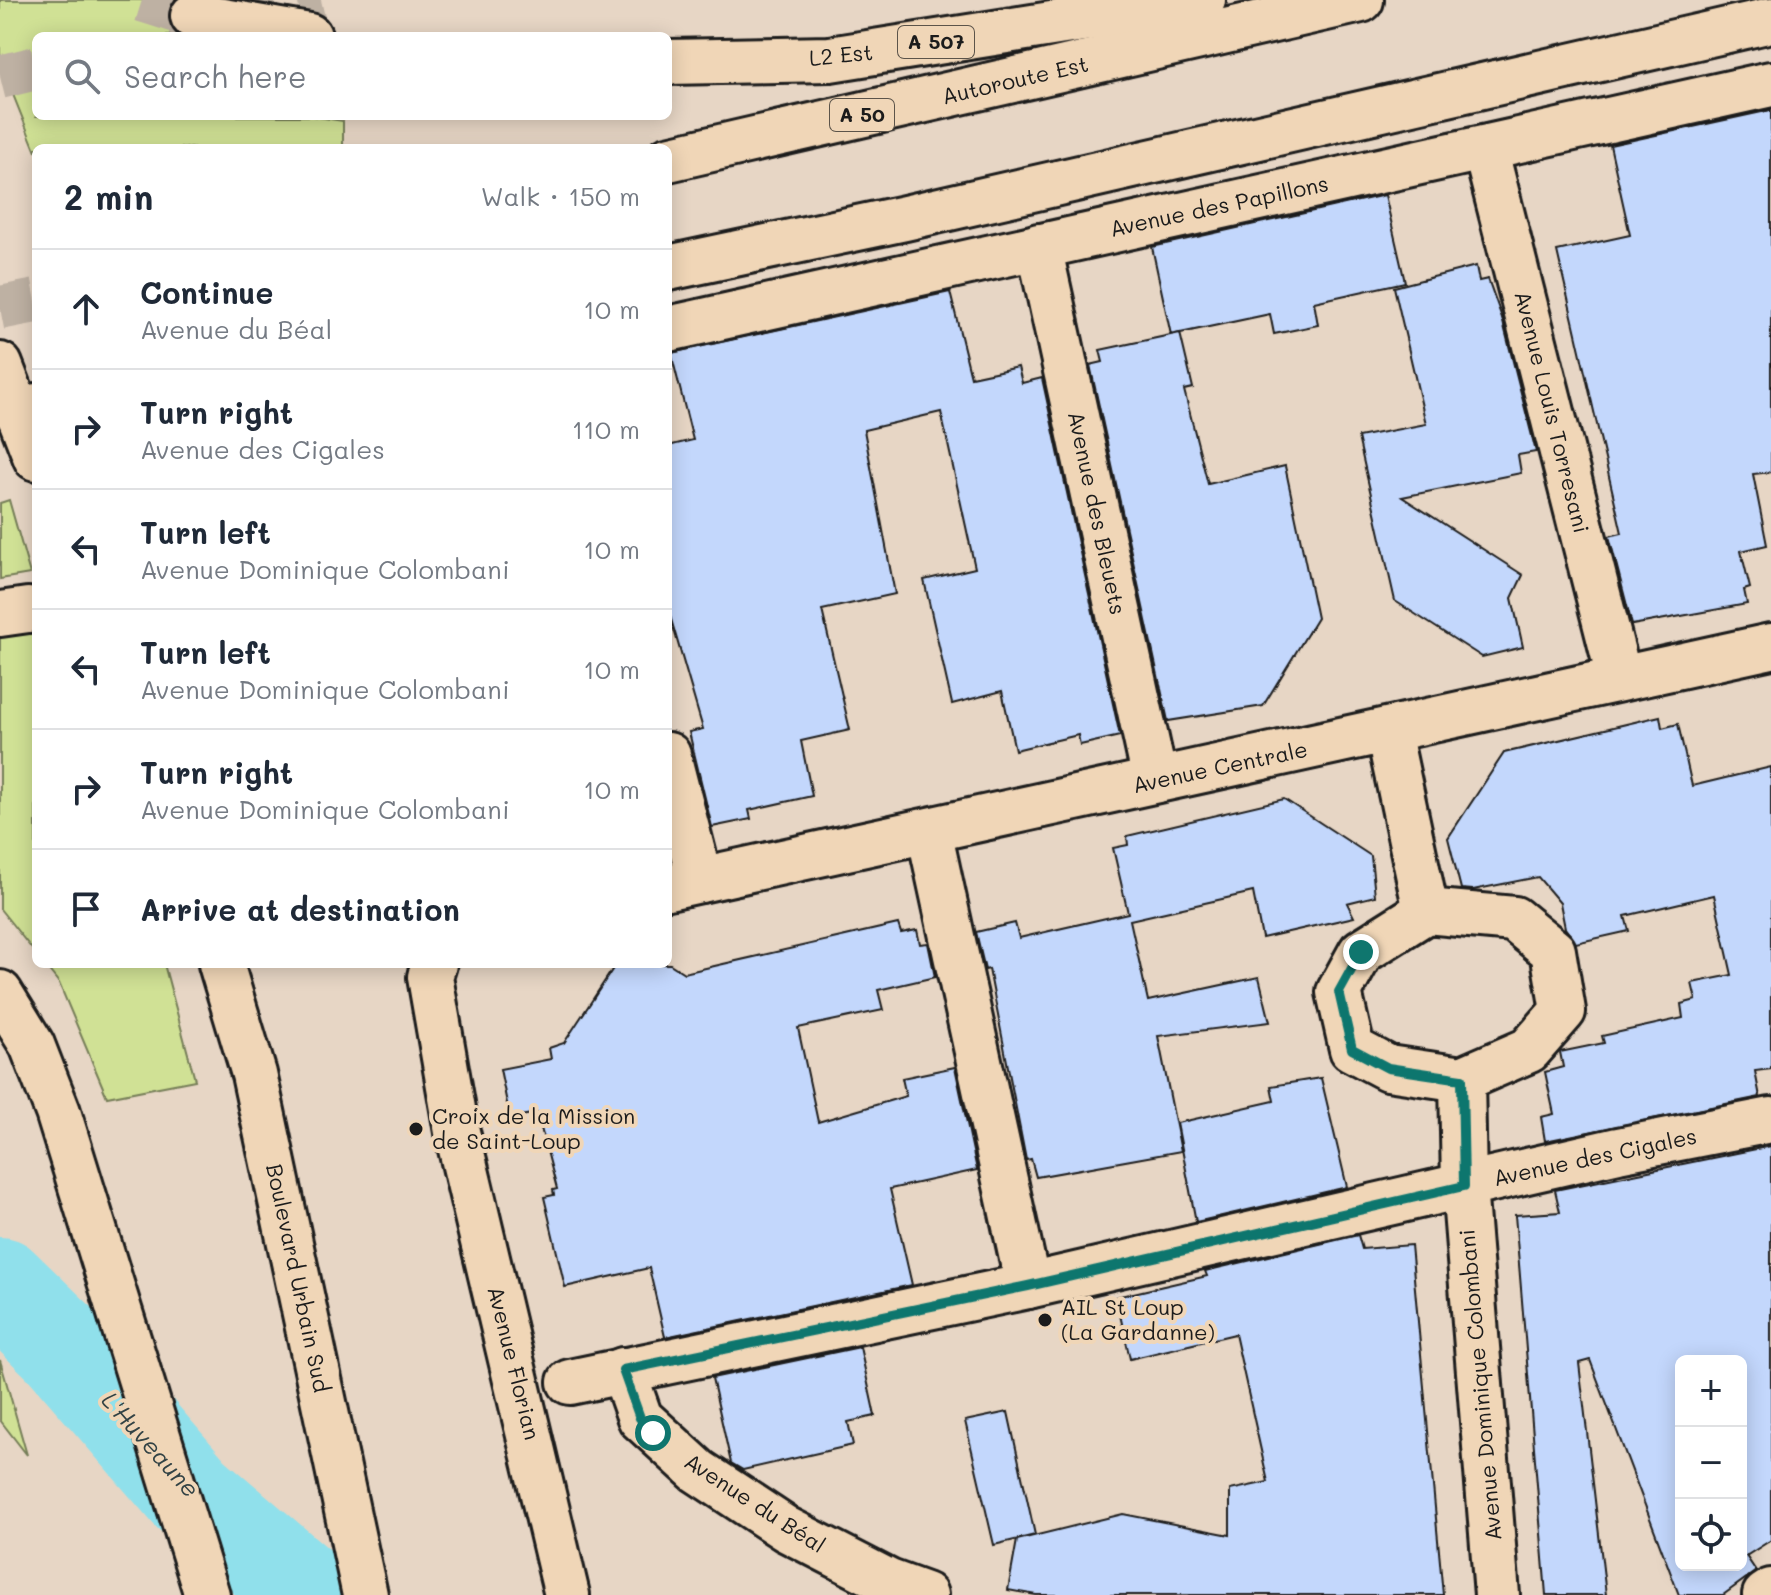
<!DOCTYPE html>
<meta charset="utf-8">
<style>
:root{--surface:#fff;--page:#f6f6f7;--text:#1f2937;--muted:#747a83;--line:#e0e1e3}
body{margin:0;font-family:Mali,sans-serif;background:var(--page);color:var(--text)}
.controls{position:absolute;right:24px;bottom:24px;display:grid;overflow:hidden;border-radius:12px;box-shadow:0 4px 20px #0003}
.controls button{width:72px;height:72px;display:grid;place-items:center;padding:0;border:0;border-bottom:2px solid var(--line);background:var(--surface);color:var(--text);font:40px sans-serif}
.stop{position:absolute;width:24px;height:24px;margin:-18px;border:6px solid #0f766e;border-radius:50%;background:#fff}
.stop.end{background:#0f766e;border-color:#fff;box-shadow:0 2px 8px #0008}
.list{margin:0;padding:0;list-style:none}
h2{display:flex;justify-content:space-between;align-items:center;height:104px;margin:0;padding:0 32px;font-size:34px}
h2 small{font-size:26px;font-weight:400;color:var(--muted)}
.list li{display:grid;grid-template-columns:52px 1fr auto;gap:24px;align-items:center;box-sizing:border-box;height:120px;padding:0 32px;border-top:2px solid var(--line)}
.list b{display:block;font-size:30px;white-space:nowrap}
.list p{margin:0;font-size:26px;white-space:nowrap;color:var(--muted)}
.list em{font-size:26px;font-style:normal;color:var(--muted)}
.icon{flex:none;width:44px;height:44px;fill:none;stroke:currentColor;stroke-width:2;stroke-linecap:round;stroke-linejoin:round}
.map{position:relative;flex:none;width:1771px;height:1595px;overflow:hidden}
.search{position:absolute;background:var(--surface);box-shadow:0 4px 20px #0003;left:32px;top:32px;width:640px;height:88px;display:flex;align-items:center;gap:20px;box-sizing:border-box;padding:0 28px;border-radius:12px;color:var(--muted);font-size:30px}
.panel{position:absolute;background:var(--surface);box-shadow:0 4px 20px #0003;left:32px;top:144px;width:640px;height:824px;border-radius:12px}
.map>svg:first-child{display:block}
</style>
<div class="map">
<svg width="1771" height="1595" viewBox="0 0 1771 1595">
<rect width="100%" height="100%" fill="#e7d6c5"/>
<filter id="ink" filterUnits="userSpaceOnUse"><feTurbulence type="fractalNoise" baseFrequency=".0125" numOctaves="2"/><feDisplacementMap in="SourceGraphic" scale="16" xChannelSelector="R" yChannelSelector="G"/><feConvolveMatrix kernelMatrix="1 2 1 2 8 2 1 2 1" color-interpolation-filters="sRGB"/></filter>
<g filter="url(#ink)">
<g fill="#d0e195" stroke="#767e58" stroke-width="2">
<polygon points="0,0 191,0 169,36 36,36 36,116 312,116 343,121 343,148 36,148 36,152 0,62"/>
<polygon points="9,500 30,574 0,579 0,503"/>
<polygon points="36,627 36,954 0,909 0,635"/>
<polygon points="44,964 164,964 195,1080 107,1097 59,983"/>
<polygon points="0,1360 27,1455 0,1420"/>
</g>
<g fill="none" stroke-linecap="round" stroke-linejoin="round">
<polyline stroke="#90e0eb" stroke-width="96" points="0,1285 64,1347 191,1494 309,1595"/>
</g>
<g fill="#c3d7fc" stroke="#1c1c1c" stroke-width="2" fill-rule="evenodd">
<polygon points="1771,110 1771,472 1753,474 1767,545 1741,551 1750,588 1744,590 1747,604 1632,625 1609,536 1622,533 1557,251 1630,235 1610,145"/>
<polygon points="1385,195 1405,282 1314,302 1318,325 1274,334 1270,314 1171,335 1152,247"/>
<polygon points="1476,266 1479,281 1488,279 1502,318 1536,452 1518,455 1521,473 1402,497 1523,575 1512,598 1523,647 1482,657 1395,601 1358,437 1426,424 1394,287"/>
<polygon points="950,292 971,377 1018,367 1022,383 1042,378 1120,736 1080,745 1078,735 1015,750 1002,691 952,704 924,580 975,568 941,412 864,430 895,594 822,610 850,730 801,741 812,796 749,810 751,819 712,827 689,732 703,729 668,609 668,446 693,440 671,353"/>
<polygon points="1180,333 1193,388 1184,390 1208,484 1285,466 1317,618 1263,706 1168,721 1090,365 1103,362 1100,350"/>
<polygon points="1660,716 1662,728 1678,724 1692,786 1771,767 1771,1069 1755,1071 1760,1097 1545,1141 1541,1117 1554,1114 1545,1072 1563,1067 1560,1052 1604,1043 1602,1036 1683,1018 1681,1004 1696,1000 1692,983 1732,975 1714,895 1625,916 1629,931 1576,943 1565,928 1560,903 1538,877 1473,890 1461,889 1448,838 1504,753"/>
<polygon points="1284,799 1371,856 1375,896 1347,903 1354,917 1262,938 1253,892 1130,920 1148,1001 1259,977 1270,1022 1158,1036 1181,1151 1036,1177 1031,1159 1026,1160 989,969 985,970 976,932 1015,923 1019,938 1128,913 1113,848 1128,845 1127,836"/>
<polygon points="898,924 901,933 917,930 920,944 928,943 935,977 878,990 883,1010 798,1028 818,1122 906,1096 902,1078 955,1067 977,1170 890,1189 912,1285 665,1337 649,1268 565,1287 544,1197 554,1195 553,1190 557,1189 537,1113 510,1118 500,1069 551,1059 549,1048 564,1043 616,964 670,964 684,973"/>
<polygon points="1321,1078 1347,1187 1196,1222 1177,1123 1274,1101 1271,1086"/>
<path d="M1771,1146V1540L1746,1556L1756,1571L1723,1595H1679L1590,1360L1579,1363L1606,1595H1546L1515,1215L1560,1212L1555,1190ZM1681,1361H1741V1565H1681Z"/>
<polygon points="1358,1235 1362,1249 1411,1245 1443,1595 1036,1595 1008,1590 1017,1540 1123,1514 1230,1535 1230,1490 1268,1482 1235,1334 1130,1359 1116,1297 1207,1276 1205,1271"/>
<polygon points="860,1347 875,1416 848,1422 853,1445 743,1470 731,1463 712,1378"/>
<polygon points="1008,1412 1035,1535 994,1545 965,1421"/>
</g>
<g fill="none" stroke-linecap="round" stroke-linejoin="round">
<g stroke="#beb1a3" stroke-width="44" stroke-dasharray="44 22" stroke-linecap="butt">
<polyline points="142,0 193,16"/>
<polyline points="170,36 321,0"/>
<polyline points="0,77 36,68"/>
<polyline points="0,308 36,301"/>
</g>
<g stroke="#1c1c1c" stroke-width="50">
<g id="street">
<polyline points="1485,148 1619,677"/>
<polyline points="1039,246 1155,780"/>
<polyline points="668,329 1771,84"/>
<polyline points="0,614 28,610"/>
<polyline points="1388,731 1426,911"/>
<polyline points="668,755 700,880"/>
<polyline points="929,831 1028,1286"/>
<polyline points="668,887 1771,646"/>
<polygon points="1426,911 1514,919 1553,951 1563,1011 1529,1050 1462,1079 1388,1068 1352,1049 1339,992 1361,952"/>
<polyline points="434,964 430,977 457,1132 567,1595"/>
<polyline points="1462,1079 1464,1186 1497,1595"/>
<polyline points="623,1370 640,1418 698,1471 786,1529 889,1582 925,1595"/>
<polyline points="570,1382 1028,1286 1618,1150 1771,1120"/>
<polyline points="1765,1595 1771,1591"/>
</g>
</g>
<g stroke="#1c1c1c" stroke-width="50">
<g id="secondary">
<polyline points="0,365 36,458"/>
<polyline points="221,964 254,1074 365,1595"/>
<polyline points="0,993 32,1045 58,1112 207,1595"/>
</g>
</g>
<g stroke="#1c1c1c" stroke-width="50">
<g id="highway">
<polyline points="193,16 309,36"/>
<polyline points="668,62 830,59 1203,0"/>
<polyline points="668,159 1361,0"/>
<polyline points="668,268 905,218 1771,20"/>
<polyline points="16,411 36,406"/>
</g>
</g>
<use href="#street" stroke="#f0d6b7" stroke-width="44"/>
<use href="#secondary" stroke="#f0d6b7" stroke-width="44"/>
<use href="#highway" stroke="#f0d6b7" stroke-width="44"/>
</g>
</g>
<g fill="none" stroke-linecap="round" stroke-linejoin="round" filter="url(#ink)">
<polyline stroke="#0f766e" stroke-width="10" points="653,1433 640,1418 623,1370 1028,1286 1464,1186 1462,1079 1388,1068 1352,1049 1339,992 1361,952"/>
</g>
<g fill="#1c1c1c" stroke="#f0d6b7" stroke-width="3">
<circle cx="416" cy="1129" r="8"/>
<circle cx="1045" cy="1320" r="8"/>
</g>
<g text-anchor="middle" stroke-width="8" stroke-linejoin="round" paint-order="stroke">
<g fill="#f0d6b7" stroke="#5c544a" stroke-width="2">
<rect x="898" y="26" width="76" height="32" rx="6"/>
<rect x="830" y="99" width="64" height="32" rx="6"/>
</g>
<g font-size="20" font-weight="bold" fill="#1c1c1c">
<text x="936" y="49">A 507</text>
<text x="862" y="122">A 50</text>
</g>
<g font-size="22" fill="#1c1c1c" stroke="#f0d6b7">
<text transform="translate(841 55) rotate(-6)" y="8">L2 Est</text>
<text transform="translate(1015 80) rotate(-13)" y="8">Autoroute Est</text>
<text transform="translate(1219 206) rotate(-12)" y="8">Avenue des Papillons</text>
<text transform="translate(1552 412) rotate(76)" y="8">Avenue Louis Torresani</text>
<text transform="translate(1097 513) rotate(78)" y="8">Avenue des Bleuets</text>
<text transform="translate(1220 767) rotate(-12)" y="8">Avenue Centrale</text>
<text transform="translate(1595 1157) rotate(-12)" y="8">Avenue des Cigales</text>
<text transform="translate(298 1278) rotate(78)" y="8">Boulevard Urbain Sud</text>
<text transform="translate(514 1363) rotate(76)" y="8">Avenue Florian</text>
<text transform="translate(1480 1385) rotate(-95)" y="8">Avenue Dominique Colombani</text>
<text transform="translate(755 1503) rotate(33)" y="8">Avenue du Béal</text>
</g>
<g font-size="22" fill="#1c1c1c" stroke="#f0d6b7" text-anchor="start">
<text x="432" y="1124">Croix de la Mission<tspan x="432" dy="25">de Saint-Loup</tspan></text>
<text x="1061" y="1315">AIL St Loup<tspan x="1061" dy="25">(La Gardanne)</tspan></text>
</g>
<g font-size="24" font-style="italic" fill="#334345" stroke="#f0d6b7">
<text transform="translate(150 1445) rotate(48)" y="8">L'Huveaune</text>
</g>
</g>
</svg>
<div class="controls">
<button>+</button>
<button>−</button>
<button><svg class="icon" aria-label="locate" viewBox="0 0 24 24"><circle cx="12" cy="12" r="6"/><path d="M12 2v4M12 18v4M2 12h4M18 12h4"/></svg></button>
</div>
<div class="stop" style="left:653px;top:1433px"></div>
<div class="stop end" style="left:1361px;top:952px"></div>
<div class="search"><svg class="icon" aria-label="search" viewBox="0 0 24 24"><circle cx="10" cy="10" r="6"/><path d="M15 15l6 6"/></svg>Search here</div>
<section class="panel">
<h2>2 min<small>Walk · 150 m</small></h2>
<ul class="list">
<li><svg class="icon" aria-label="ahead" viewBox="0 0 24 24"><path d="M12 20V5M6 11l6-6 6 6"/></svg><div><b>Continue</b><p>Avenue du Béal</p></div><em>10 m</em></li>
<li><svg class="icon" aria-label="right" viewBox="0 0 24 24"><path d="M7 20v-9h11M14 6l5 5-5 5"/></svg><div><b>Turn right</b><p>Avenue des Cigales</p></div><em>110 m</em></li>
<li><svg class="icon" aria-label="left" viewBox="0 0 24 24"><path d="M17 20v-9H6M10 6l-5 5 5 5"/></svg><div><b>Turn left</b><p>Avenue Dominique Colombani</p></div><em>10 m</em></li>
<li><svg class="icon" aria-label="left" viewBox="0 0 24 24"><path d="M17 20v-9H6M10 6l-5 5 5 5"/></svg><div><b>Turn left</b><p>Avenue Dominique Colombani</p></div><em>10 m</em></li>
<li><svg class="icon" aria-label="right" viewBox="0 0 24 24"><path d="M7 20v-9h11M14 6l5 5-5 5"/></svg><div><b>Turn right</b><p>Avenue Dominique Colombani</p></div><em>10 m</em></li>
<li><svg class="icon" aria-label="arrive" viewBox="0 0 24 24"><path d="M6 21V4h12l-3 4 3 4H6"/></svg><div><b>Arrive at destination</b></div></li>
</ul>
</section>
</div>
